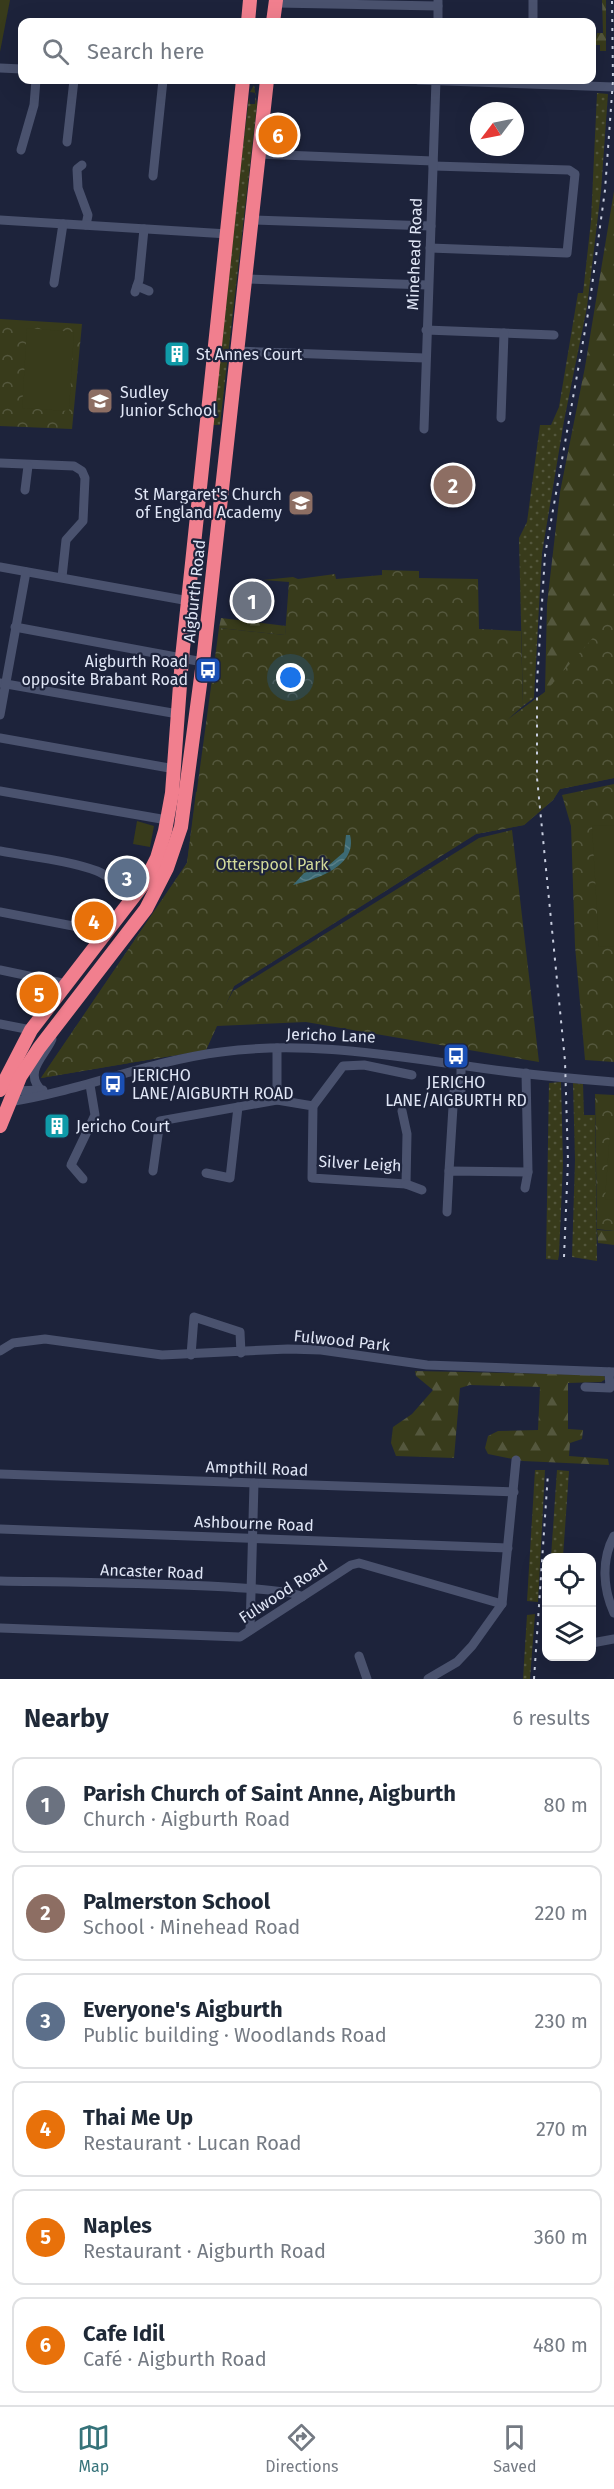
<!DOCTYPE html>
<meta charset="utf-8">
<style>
:root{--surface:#fff;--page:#f6f6f7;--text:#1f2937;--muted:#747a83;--line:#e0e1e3;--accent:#36737a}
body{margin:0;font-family:"Fira Sans",sans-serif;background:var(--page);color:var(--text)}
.controls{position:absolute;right:18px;bottom:18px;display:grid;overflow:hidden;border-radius:12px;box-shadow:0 6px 24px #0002}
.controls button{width:54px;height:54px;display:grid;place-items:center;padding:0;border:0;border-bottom:2px solid var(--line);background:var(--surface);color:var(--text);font:30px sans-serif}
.compass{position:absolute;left:470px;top:102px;width:54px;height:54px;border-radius:50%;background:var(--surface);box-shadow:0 6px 24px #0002;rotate:238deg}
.you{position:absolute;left:291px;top:678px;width:21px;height:21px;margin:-15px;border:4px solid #fff;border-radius:50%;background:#1a73e8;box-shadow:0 0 0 9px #1a73e833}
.badge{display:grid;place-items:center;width:39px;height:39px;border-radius:50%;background:var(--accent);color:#fff;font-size:20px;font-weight:700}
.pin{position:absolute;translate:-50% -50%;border:3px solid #fff;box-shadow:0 2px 6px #0006}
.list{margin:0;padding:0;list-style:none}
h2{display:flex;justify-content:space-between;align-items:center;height:78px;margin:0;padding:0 24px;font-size:26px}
h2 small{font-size:20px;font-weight:400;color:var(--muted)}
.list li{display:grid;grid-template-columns:39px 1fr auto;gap:18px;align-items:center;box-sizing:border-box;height:96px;margin:0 12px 12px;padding:0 12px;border:2px solid var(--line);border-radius:12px}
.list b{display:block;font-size:22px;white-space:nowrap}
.list p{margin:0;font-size:20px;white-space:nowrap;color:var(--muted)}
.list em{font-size:20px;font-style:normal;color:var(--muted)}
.icon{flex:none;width:33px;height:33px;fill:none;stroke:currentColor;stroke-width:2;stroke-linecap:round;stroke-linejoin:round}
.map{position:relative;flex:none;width:614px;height:1679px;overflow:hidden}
.search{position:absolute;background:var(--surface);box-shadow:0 6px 24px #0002;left:18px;right:18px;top:18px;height:66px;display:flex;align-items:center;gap:15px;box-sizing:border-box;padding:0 21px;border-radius:12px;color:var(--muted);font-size:22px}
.sheet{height:726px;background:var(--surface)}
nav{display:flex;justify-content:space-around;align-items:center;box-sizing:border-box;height:84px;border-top:2px solid var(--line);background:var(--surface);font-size:16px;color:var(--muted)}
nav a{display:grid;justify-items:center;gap:3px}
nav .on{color:var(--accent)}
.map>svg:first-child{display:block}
</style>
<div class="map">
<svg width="614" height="1679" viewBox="0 0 614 1679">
<defs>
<pattern id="grass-dots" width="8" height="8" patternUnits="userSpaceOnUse" patternTransform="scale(1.5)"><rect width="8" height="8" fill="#383b1b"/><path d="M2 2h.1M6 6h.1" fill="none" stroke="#54573d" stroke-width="1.8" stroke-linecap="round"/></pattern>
<pattern id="forest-firs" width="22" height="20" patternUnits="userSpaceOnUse" patternTransform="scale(1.5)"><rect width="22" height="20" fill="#383b1b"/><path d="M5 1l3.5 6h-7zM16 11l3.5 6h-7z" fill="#54573d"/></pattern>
<pattern id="park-crowns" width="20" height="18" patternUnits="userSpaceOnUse" patternTransform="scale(1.5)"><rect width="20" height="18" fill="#383b1b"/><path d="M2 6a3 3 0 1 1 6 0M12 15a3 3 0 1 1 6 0" fill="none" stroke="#54573d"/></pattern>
<pattern id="water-waves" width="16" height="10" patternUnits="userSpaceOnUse" patternTransform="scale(1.5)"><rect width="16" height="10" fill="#3c6a74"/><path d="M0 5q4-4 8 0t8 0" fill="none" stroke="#587f88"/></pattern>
</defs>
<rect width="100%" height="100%" fill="#1d233b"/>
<g fill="url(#grass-dots)">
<polygon points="254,85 257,105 225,381 220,425 209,425 249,97 250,104 255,104 256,93 250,92"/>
<polygon points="597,93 608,94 601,191 587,307 564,421 542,553 534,698 523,706 519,538 527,522 540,425 551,425 559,407 578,293 583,293 591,221"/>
<polygon points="561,1082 563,1163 559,1255 558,1260 546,1259 549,1083"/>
<polygon points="573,1083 583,1084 584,1115 595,1115 597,1261 572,1257 575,1160"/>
<polygon points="535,1470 545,1470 538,1602 527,1601"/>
<polygon points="557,1470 569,1471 563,1557 551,1557"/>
<polygon points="535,1614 530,1679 523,1679 527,1615"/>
</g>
<g fill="url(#forest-firs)">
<polygon points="602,0 606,0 606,51 600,51 600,45 595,45 597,33 603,33"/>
<polygon points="614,191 614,778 560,789 553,800 524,825 476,834 234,986 206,1050 41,1078 187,863 196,792 489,734 545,692 547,604 560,492 585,367"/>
<polygon points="221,618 286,626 285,635 219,628"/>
<polygon points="597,1230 614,1231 614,1245 598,1243"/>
<polygon points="415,1371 603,1375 606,1379 601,1382 568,1383 568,1429 583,1430 582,1439 570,1443 569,1456 608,1459 609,1465 523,1461 488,1454 485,1448 488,1436 498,1431 538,1430 540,1387 470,1385 460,1388 454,1458 396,1456 391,1443 393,1427 412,1414 433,1390 416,1376"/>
</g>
<g fill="url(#park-crowns)">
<polygon points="0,319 82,324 72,429 0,426"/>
<polygon points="382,570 419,571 419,578 478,579 479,629 521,631 523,706 507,720 545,692 614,614 614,778 560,789 553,800 524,825 476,834 234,986 226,1004 233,991 479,838 512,830 539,1062 306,1022 217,1026 206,1050 41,1078 187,863 219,628 285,635 289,582 263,580 293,577 298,579 335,574 336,579 382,575"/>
<polygon points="614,784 614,1062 585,1060 575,946 571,826 562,795"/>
<polygon points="595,1094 614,1095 614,1231 597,1229"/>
</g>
<g fill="#383b1b">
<polygon points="0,0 10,0 0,52"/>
<polygon points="27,328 74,332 69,411 22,408"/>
<polygon points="137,821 154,826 150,847 133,844"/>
<polygon points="614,825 614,946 599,947 592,826"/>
<polygon points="610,1131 614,1131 614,1200 605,1199"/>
</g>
<path fill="url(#water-waves)" d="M346,835H350C358,866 317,879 293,885L304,873L329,865L344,852Z"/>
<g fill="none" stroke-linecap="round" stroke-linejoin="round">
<g stroke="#4a526e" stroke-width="9">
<polyline points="276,3 438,6"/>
<polyline points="438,22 438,1"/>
<polyline points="533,22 533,0"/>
<polyline points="0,68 22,69"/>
<polyline points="418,80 614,87"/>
<polyline points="67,142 74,80"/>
<polyline points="21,150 34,105 36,80"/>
<polyline points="258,154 433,161"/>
<polyline points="82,165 77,169 78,188 88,215 86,225"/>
<polyline points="153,176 163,80"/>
<polyline points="0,220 228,234"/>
<polyline points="251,220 431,226"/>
<polyline points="430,248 567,253 575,174 569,170 433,166"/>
<polyline points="245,279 428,285"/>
<polyline points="54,283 63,224"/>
<polyline points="137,286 149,291"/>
<polyline points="135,292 139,280 144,229"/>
<polyline points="426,330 554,335"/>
<polyline points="237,351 425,358"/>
<polyline points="501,418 504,333"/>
<polyline points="424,429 436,80"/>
<polyline points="0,463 74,466 82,471 85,478 83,521 66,540 62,577"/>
<polyline points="25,490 28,466"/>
<polyline points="0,567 189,601"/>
<polyline points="15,627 203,662"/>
<polyline points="0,683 178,714"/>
<polyline points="0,715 26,572"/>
<polyline points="0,738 175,769"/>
<polyline points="0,791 167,820"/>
<path d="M0,851C31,857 67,860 97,871C111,877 129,894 144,883"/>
<polyline points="0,912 99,931 107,935"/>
<polyline points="0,970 67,984"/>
<polyline points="0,1024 31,1030"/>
<path d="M40,1089C24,1071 45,1056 52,1039"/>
<polyline points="13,1091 43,1090"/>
<polyline points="277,1100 277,1048"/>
<path d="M9,1102C81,1091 149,1061 221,1052C302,1041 381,1054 460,1065C511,1073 563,1078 614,1082"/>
<polyline points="313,1106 343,1066 364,1065 412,1075"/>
<polyline points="153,1171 160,1121 277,1100 313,1106 312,1178 406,1184 407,1134 402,1111"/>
<polyline points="449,1171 454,1091 461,1091 461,1065"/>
<polyline points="206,1173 230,1178 238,1107"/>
<polyline points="83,1179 71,1165 95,1115 90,1085"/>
<polyline points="406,1184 422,1190"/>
<polyline points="525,1188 528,1172 526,1073"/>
<polyline points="447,1212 449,1171 528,1172"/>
<polyline points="0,1351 13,1343 45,1339 162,1355 288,1349 321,1350 427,1365 614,1372"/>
<polyline points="191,1355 194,1317 240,1332 241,1353"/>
<polyline points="585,1387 610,1388 609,1372"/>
<polyline points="0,1474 514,1492"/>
<polyline points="0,1529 508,1548"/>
<path d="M614,1536C601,1560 603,1589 614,1613"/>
<path d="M0,1581C41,1582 285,1583 302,1597"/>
<polyline points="0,1628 240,1637 351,1565 359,1563 502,1604"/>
<polyline points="250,1630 254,1483"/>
<polyline points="592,1643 614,1639"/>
<polyline points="359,1656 367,1679"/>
<polyline points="428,1679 457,1662 472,1646 502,1604 516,1460"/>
</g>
<g stroke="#f17f8e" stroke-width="14">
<polyline points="248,22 250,0"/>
<polyline points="273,22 276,0"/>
<polyline points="0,1090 31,1030 145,882 157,858 165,831 172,793 182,658 243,80"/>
<polyline points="0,1126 20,1077 39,1048 146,909 167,868 181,827 203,662 267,80"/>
</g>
<g stroke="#c8cedf" stroke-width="2" stroke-dasharray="3 6" stroke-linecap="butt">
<polyline points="564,1257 568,1161 565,1061 537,778 537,683 545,555 589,308 605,190 613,80 612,0"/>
<polyline points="534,1679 548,1473"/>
</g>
</g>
<defs>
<g id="building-square" transform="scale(1.35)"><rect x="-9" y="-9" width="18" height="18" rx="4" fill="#0f9aa8" stroke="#1d233b"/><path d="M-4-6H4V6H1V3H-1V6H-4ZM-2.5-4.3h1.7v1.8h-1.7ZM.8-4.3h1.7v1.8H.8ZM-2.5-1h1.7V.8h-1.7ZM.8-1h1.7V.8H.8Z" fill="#fff"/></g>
<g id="school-square" transform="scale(1.35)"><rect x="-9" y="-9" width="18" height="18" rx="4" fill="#8d6e63" stroke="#1d233b"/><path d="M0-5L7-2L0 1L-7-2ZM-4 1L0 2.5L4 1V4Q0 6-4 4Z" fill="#fff"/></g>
<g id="bus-square" transform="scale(1.35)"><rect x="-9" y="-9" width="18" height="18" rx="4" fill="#1a4fb4" stroke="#1d233b"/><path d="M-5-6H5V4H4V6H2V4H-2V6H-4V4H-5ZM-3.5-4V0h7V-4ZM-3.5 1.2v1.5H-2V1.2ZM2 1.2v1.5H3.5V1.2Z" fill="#fff"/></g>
</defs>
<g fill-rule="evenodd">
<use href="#building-square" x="177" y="354"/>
<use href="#school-square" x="100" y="401"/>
<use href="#school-square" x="301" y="503"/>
<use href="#bus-square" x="208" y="670"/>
<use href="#bus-square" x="456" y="1056"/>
<use href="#bus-square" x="113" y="1084"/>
<use href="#building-square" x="57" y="1126"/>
</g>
<g text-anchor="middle" stroke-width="4.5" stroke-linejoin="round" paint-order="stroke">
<g font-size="16" fill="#e0e6f6" stroke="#1d233b">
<text transform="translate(414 254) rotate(-88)" y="6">Minehead Road</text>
<text transform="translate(194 591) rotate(-84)" y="6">Aigburth Road</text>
<text transform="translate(331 1035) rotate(2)" y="6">Jericho Lane</text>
<text transform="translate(360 1163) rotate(3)" y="6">Silver Leigh</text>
<text transform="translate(342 1340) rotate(6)" y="6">Fulwood Park</text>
<text transform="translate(257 1468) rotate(2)" y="6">Ampthill Road</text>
<text transform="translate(254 1523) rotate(2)" y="6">Ashbourne Road</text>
<text transform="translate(152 1571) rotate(2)" y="6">Ancaster Road</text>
<text transform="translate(283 1591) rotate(-33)" y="6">Fulwood Road</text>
</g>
<g font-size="16" fill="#e0e6f6" stroke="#1d233b" text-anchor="start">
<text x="196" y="360">St Annes Court</text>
<text x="120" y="398">Sudley<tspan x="120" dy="18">Junior School</tspan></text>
<text x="282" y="500" text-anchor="end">St Margaret's Church<tspan x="282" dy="18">of England Academy</tspan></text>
<text x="188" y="667" text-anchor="end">Aigburth Road<tspan x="188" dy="18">opposite Brabant Road</tspan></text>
<text x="132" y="1081">JERICHO<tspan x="132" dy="18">LANE/AIGBURTH ROAD</tspan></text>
<text x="456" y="1088" text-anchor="middle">JERICHO<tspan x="456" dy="18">LANE/AIGBURTH RD</tspan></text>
<text x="76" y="1132">Jericho Court</text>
</g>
<g font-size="16" fill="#d2da9a" stroke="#1d233b">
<text x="272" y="870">Otterspool Park</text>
</g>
</g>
</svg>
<div class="controls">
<button><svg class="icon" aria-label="locate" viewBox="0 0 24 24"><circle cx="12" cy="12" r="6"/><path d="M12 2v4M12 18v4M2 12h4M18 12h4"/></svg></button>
<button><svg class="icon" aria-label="layers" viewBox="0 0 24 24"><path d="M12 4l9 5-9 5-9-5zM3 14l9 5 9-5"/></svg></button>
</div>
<svg class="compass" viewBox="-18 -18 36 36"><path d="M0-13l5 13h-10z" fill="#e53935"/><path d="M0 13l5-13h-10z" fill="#747a83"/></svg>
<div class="you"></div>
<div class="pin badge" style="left:252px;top:601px;background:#6b7280">1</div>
<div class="pin badge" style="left:453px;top:485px;background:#8d6e63">2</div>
<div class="pin badge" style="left:127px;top:878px;background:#5c6f8a">3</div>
<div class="pin badge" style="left:94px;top:921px;background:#e8710a">4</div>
<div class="pin badge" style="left:39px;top:994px;background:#e8710a">5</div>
<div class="pin badge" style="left:278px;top:135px;background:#e8710a">6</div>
<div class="search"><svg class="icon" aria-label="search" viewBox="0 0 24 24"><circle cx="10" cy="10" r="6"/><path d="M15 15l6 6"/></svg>Search here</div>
</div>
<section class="sheet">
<h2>Nearby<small>6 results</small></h2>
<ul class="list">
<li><span class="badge" style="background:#6b7280">1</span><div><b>Parish Church of Saint Anne, Aigburth</b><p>Church · Aigburth Road</p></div><em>80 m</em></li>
<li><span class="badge" style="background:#8d6e63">2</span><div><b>Palmerston School</b><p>School · Minehead Road</p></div><em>220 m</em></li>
<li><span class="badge" style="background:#5c6f8a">3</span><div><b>Everyone's Aigburth</b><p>Public building · Woodlands Road</p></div><em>230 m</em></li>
<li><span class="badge" style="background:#e8710a">4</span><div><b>Thai Me Up</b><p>Restaurant · Lucan Road</p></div><em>270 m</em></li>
<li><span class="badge" style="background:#e8710a">5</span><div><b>Naples</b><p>Restaurant · Aigburth Road</p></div><em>360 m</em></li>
<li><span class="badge" style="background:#e8710a">6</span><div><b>Cafe Idil</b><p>Café · Aigburth Road</p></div><em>480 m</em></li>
</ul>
</section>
<nav>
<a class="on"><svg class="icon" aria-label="map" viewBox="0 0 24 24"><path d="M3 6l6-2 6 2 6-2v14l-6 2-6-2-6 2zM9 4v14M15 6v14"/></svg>Map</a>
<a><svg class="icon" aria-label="directions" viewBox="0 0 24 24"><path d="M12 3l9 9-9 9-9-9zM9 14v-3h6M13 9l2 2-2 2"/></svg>Directions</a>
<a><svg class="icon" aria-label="saved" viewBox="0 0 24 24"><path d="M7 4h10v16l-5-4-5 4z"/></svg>Saved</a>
</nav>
